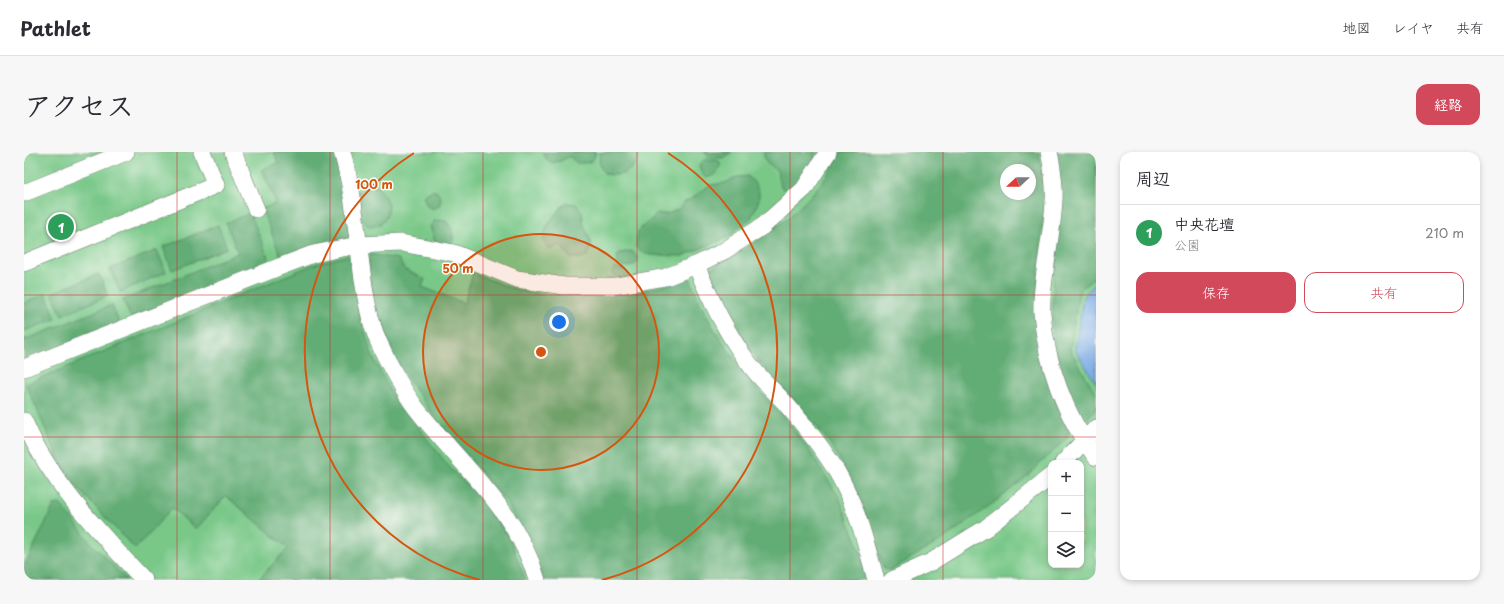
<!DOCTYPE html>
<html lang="ja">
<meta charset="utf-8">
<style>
:root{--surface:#fff;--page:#f7f7f7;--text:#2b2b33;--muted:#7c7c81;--line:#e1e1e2;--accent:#d1495b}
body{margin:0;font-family:"Playpen Sans","Klee One",sans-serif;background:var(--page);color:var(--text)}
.controls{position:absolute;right:12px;bottom:12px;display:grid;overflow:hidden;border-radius:8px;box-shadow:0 2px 6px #0003}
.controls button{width:36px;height:36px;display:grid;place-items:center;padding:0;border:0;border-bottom:1px solid var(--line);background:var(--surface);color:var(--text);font:20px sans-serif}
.compass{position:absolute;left:976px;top:12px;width:36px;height:36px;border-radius:50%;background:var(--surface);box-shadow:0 2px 6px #0003;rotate:248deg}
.you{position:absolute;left:535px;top:170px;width:14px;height:14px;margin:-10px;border:3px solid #fff;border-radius:50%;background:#1a73e8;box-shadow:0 0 0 6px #1a73e833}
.badge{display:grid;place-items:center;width:26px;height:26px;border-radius:50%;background:var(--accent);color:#fff;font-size:13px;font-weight:700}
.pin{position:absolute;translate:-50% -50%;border:2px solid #fff;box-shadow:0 1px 4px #0006}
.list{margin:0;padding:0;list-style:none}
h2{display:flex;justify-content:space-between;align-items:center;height:52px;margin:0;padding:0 16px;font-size:17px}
h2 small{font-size:13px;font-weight:400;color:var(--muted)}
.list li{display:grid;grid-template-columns:26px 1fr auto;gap:12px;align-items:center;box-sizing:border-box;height:56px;padding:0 16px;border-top:1px solid var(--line)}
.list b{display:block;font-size:15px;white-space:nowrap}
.list p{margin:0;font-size:13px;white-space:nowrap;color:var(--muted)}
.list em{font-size:13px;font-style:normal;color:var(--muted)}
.actions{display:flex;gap:8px;padding:12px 16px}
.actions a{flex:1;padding:9px 0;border:1px solid var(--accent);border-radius:12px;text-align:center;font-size:14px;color:var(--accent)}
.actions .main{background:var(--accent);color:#fff}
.icon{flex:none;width:22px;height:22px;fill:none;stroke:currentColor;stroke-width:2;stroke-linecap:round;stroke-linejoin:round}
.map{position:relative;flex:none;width:1072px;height:428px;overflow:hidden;border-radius:12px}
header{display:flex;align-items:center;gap:24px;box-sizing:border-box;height:56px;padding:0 20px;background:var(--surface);border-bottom:1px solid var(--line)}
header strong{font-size:19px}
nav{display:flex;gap:22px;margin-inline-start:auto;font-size:14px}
.intro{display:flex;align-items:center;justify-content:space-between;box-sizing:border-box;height:96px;padding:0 24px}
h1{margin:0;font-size:28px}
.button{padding:10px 18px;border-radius:12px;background:var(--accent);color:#fff;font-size:14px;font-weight:700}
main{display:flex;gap:24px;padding:0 24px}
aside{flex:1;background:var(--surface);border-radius:12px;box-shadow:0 2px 6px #0003}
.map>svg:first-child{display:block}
</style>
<header>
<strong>Pathlet</strong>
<nav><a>地図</a><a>レイヤ</a><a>共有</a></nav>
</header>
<div class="intro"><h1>アクセス</h1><a class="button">経路</a></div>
<main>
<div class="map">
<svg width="1072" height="428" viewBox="0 0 1072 428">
<rect width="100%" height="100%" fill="#fdfcf7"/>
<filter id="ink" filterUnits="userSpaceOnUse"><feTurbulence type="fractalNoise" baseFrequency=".025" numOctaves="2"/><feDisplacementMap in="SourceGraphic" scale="8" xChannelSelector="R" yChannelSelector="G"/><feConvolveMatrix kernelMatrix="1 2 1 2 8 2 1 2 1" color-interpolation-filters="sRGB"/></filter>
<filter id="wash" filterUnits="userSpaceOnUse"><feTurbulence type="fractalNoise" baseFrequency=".012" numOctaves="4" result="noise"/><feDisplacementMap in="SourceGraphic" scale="16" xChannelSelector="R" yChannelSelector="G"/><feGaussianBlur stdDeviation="0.9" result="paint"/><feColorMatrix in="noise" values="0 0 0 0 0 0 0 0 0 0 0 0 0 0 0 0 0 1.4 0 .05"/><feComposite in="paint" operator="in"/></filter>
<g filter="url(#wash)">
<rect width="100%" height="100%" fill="#eee0c0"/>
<path fill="#79c888" stroke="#4c825e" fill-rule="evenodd" d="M0,0H1072V428H0ZM982,18H1006V42H982ZM1027,311H1057V413H1027Z"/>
<g fill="#62ac74" stroke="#407454" fill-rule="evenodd">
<path d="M250,0H312L326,85L325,86C301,89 280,97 257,105L238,57L252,51L238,17L254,11Z"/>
<path d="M519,0H571C572,11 562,11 553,11L545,4L537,9L526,11L520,4Z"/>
<path d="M577,0H614L615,7C605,21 598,25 581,22C575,14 574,9 577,0Z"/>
<polygon points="680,0 708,0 699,6 686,6"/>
<path d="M740,0H791L790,13L768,43C755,36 755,32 753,18C745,14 739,10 740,0Z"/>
<path d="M817,0H1014L1023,44L1019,65L1011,168L1018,214L1044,279V285L1001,326L976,346L921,386L867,418L860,417C845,373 831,328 804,289C778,253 743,224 718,186C704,165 695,141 684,118C738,89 788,56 817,0ZM982,18H1006V42H982Z"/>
<polygon points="1032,0 1072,0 1072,124 1055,139 1046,198 1069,237 1072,239 1072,256 1061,270 1054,267 1035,218 1028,175 1030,120 1037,46"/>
<polygon points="681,7 687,9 692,8 696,10 696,15 691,23 682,26 678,22 675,13"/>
<polygon points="724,24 731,31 735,40 735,48 726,68 714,76 705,85 658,104 626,103 616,100 612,94 614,79 633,62 643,62 655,57 659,51 670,45 677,39 686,33 701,31 713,25"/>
<path d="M346,32C352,33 356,36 359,41C376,63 349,87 338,67C334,60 335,47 334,39Z"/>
<polygon points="408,38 413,40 417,46 415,54 408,57 403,54 399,44"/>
<path d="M543,51L552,52L558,60L560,74L566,87L567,94L564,103L557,106H547L541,100L537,93L525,97C510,86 532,58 543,51Z"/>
<polygon points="226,61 246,110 107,166 99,148 214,101 202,71"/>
<polygon points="415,68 422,69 428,77 429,88 425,95 412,93 406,74 410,69"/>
<polygon points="194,73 203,96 148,118 139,95"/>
<polygon points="133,98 142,120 96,140 86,117"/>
<path d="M608,99L613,105L614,110C608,116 601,116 594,112L593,105L596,101Z"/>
<polygon points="329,102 329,114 335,161 348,203 368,243 428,318 464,354 486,387 501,428 234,428 264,396 202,344 172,377 148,356 111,397 46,328 34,306 2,232 288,113"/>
<polygon points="344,103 351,103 375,107 380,117 401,127 398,135 440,151 449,121 484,135 514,142 575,144 615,140 666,126 675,149 690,177 723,226 758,263 782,294 815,345 836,398 843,424 839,428 519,428 484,352 414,269 391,238 370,204 354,162 347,133"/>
<polygon points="590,116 598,117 605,125 591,126 589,121"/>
<polygon points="75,122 84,144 38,163 28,141"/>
<polygon points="22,142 32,167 0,179 0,151"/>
<polygon points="88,153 95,171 0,210 0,188"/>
<polygon points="36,352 67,391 103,428 0,428 0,415 30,353"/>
</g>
<polygon fill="#7caae5" stroke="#4e748c" points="1072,131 1072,231 1051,198 1059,145"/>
</g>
<g filter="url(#ink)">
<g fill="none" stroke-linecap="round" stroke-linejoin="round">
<g stroke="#677665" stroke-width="18">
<g id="minor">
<polyline points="209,0 232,57"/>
<path d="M318,0C331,43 333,90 340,134C343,154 347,174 356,193C366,214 378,237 392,256C435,312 493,357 513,428"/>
<path d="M1025,0C1028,12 1031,36 1030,48C1029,70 1025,91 1022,112C1020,127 1017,145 1018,161C1022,212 1041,264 1072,305"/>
<polyline points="0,41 102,0"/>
<polyline points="0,111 192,33 178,0"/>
<path d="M672,113C687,149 703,183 727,214C737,228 751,239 762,252C780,273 799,296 813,320C832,353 842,391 852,428"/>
<polyline points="0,216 255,115 289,102 334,93 377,91 430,101 493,127 540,134 591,134 642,125 672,113 700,99 739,74 780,37 804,0"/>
<path d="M0,269C26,330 75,380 120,428"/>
<polyline points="1039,311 1072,276"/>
<polyline points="868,428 907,410 962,376 1027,324"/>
</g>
</g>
<use href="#minor" stroke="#fff" stroke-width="17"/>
</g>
</g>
<path fill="none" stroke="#d62828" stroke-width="1" stroke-opacity="0.55" d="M153,0V428M306,0V428M459,0V428M613,0V428M766,0V428M919,0V428M0,143H1072M0,285H1072"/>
<circle cx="517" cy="200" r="118" fill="#d45610" fill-opacity=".12"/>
<g fill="none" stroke="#d45610" stroke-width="2">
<circle cx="517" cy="200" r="118"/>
<path d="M456 428A236 236 0 0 1 390 1M644 1A236 236 0 0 1 578 428"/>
</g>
<circle cx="517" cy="200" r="6" fill="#d45610" stroke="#fdfcf7" stroke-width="2"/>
<g font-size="12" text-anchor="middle" font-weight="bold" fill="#d45610" stroke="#fdfcf7" stroke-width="3" stroke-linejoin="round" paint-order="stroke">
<text x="350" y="37">100 m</text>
<text x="434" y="121">50 m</text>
</g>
</svg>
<div class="controls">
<button>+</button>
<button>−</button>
<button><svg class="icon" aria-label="layers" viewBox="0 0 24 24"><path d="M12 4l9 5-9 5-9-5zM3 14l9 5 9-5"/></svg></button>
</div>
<svg class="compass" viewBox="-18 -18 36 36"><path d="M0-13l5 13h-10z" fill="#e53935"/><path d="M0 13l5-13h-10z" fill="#7c7c81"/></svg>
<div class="you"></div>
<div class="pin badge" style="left:37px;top:75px;background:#2e9e5b">1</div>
</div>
<aside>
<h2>周辺<small></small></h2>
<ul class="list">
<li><span class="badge" style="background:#2e9e5b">1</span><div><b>中央花壇</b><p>公園</p></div><em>210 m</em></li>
</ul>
<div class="actions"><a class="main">保存</a><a>共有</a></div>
</aside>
</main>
